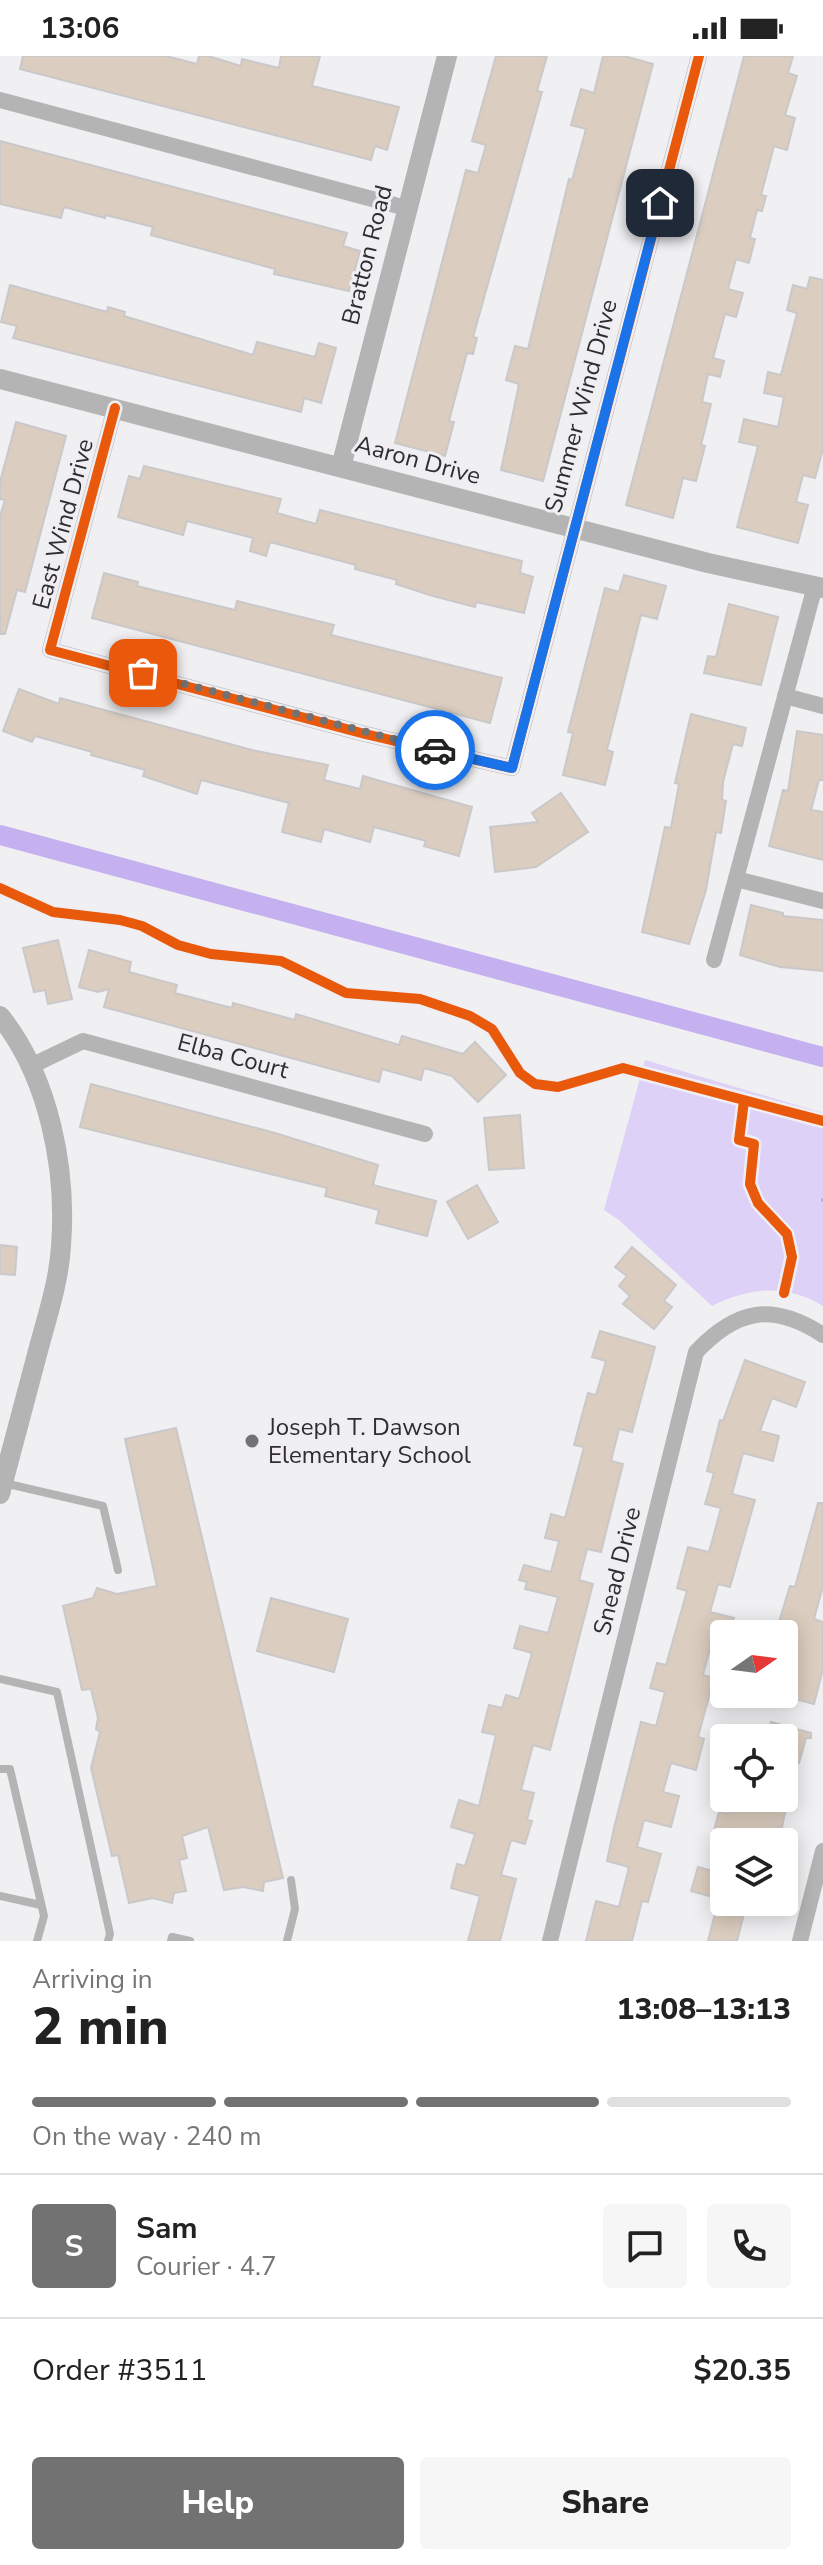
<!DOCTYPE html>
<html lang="en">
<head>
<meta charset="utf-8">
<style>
  body { margin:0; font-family:"Nunito Sans",sans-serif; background:#f6f6f6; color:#222; height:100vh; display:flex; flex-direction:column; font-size:30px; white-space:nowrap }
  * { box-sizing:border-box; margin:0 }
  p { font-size:26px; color:#767676 }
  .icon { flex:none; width:44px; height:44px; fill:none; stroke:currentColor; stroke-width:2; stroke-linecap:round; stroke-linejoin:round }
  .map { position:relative; height:1885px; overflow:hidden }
  .sheet { display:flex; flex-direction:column; background:#fff; flex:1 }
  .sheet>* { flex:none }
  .needle { width:52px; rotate:76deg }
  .fabs { position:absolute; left:710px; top:1564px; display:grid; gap:16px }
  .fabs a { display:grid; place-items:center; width:88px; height:88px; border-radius:8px; background:#fff; box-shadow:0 4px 20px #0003; font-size:40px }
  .pin { position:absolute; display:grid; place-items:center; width:68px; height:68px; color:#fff; margin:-34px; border-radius:16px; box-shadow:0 4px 12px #0006 }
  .courier { position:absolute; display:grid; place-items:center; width:80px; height:80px; margin:-40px; border:6px solid #1a73e8; border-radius:50%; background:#fff; color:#222; box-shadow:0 2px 10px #0007 }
  .head em { font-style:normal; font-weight:800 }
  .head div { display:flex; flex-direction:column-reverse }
  .head { display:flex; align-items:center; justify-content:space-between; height:136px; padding:0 32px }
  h1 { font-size:52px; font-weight:800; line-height:60px }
  .bar { display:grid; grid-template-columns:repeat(4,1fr); gap:12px 8px; align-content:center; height:96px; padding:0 32px }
  .bar i { height:10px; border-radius:6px; background:#e0e0e0 }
  .bar .active { background:#727273 }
  .bar p { grid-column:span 4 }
  .line { display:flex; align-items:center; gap:20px; padding:0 32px; border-top:2px solid #e0e0e0 }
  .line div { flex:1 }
  .round { display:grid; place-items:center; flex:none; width:84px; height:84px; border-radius:8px; background:#f6f6f6 }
  .primary-button { display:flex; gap:16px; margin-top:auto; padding:16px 32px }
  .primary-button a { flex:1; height:92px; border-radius:8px; background:#727273; color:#fff; font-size:32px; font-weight:800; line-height:92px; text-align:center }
  .primary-button a+a { background:#f6f6f6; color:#222 }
  .status { display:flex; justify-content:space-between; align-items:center; height:56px; padding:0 40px; background:#fff; direction:ltr }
  .status svg { height:22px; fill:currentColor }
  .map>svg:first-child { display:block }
  .green { fill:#ddd1f8 }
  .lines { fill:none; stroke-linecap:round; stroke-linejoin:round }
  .canal { stroke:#c5b1f0; stroke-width:20 }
  .building { fill:#dbcdbf; stroke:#cac8c9; stroke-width:2 }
  .path { stroke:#b4b4b6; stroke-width:3; stroke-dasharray:6 4; stroke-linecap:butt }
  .service { stroke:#b4b4b5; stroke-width:8 }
  .minor { stroke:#b4b4b5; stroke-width:16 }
  .tertiary { stroke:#b4b4b5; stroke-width:20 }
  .cycleway-casing { stroke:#f0eef3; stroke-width:15 }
  .cycleway { stroke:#e8590c; stroke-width:10 }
  .done { stroke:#727273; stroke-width:8; stroke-dasharray:0 14.4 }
  .route { stroke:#1a73e8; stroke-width:10 }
  .poi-dot { fill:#727273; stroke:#f0eef3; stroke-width:3 }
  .labels { text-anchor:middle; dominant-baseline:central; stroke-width:6; stroke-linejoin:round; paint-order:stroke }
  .street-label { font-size:24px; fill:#2e2e2f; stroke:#f0eef3 }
  .poi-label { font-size:24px; fill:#2e2e2f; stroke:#f0eef3; text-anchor:start }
</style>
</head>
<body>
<div class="status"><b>13:06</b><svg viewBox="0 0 49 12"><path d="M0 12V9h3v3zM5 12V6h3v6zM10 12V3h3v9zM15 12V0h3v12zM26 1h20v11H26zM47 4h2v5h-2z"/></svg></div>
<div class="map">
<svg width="823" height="1885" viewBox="0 0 823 1885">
  <rect width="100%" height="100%" fill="#f0eff2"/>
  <path class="green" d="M645 1004 823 1057V1250C786 1228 750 1231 712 1250L619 1164 604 1154Z"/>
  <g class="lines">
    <polyline class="canal" points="0,779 823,1001"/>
  </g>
  <g class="building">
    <polygon points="23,0 166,0 197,8 199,0 208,0 241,10 242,3 279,12 281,0 320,0 312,30 399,51 387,94 375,90 371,104 20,13"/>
    <polygon points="496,0 547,0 537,35 542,36 473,281 477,282 473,298 467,297 449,365 454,366 445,400 395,387 466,114 478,117 486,89 472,85"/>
    <polygon points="603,0 624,0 653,8 543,425 501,414 519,328 506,324 515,290 528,293 569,123 572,124 586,73 571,69 581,33 594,37"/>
    <polygon points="744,0 793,0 788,17 797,20 785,59 795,62 787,94 774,90 761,139 766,140 762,155 757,154 750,182 755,183 749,207 736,203 728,233 743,237 736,261 725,258 713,302 724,305 720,321 708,318 702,346 711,348 701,389 705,390 696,425 683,422 673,462 626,449"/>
    <polygon points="0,85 347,177 343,190 360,195 349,235 274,218 275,213 151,179 153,171 106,159 105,162 64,151 61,162 0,148"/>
    <polygon points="810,221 823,224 823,393 815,422 803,419 796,446 808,449 798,487 737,471 758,390 739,386 744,363 778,371 784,341 764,337 768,316 781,319 797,257 787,254 793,229 807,233"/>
    <polygon points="10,229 107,256 108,251 125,256 124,260 253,299 257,286 315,301 319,287 336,292 321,347 304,342 301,356 13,282 17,270 1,266"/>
    <polygon points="16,366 66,380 25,536 17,534 5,578 0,578 0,460 5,444 0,443 0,426"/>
    <polygon points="144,410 281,443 277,457 316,468 320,454 522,505 520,517 533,521 524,557 476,546 475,551 433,540 396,528 397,524 355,513 356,509 270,486 266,500 250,495 253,482 187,465 183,479 118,461 129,420 140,423"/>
    <polygon points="104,517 138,526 137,530 235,554 237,545 334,569 331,579 502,622 490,667 92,562"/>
    <polygon points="624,519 666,530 657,563 641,559 607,694 613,696 605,729 563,719 573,677 568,676 605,532 619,536"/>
    <polygon points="729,548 778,561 761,629 704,617 708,600 716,601"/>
    <polygon points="19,633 59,648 60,642 252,694 328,709 324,724 360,733 363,720 472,751 459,800 424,790 426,785 374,771 370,786 324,773 321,786 282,776 289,747 201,724 197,738 143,720 145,714 91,699 92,696 35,680 32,686 3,675"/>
    <polygon points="691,658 746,672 742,690 733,688 723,726 722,744 726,745 721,777 716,776 706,834 689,888 642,876 665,771 671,772 679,728 675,727"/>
    <polygon points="797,675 823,679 823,724 819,724 811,754 823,756 823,804 769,790 783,734 788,735"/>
    <polygon points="561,737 588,776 536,811 495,816 490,771 538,766 532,757"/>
    <polygon points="751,849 783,857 783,860 823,864 823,915 780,911 740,899"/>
    <polygon points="58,884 72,943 48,948 45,934 34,936 23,892"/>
    <polygon points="89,894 131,906 129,916 177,929 175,937 232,952 233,947 295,964 296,958 399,989 402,980 463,998 475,986 506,1019 478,1046 452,1020 424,1012 421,1024 382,1013 379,1026 104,951 109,933 98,936 79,931"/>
    <polygon points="91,1028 275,1077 378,1109 373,1129 436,1145 427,1180 376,1167 379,1154 325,1140 327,1132 80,1071"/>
    <polygon points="520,1059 524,1112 489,1114 484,1062"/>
    <polygon points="477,1129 498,1166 468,1183 447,1146"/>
    <polygon points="0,1189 17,1191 15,1219 0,1218"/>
    <polygon points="632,1191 676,1229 664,1245 672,1251 654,1273 623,1248 630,1240 619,1230 627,1220 615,1211"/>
    <polygon points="600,1275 655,1291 632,1376 619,1373 611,1405 623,1408 601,1496 587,1493 579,1524 593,1528 550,1694 533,1689 521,1734 534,1737 527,1764 532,1765 525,1788 511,1784 501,1819 516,1823 500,1885 468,1885 480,1840 451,1832 457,1808 465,1810 475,1778 451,1771 459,1744 479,1750 496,1679 482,1676 489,1649 502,1652 506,1639 519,1643 532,1597 514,1592 520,1570 548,1577 558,1541 525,1533 527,1526 519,1524 524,1509 551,1516 559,1485 545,1482 551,1458 565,1462 584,1391 574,1389 588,1337 596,1339 606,1305 592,1301"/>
    <polygon points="745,1304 805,1326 796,1351 772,1342 760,1375 779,1380 773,1405 743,1397 732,1438 755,1444 730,1531 718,1528 710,1556 734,1562 724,1583 713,1581 703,1619 714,1622 698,1681 704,1683 696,1714 671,1707 663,1736 679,1740 671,1771 644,1764 637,1791 661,1798 648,1846 642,1845 632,1885 586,1885 596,1845 619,1851 629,1811 607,1805 614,1772 641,1666 656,1670 665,1636 650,1632 657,1607 666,1609 687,1535 677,1532 688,1491 709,1496 721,1452 705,1448 714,1417 707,1415 720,1364 723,1365"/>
    <polygon points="176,1372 283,1822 264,1826 263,1835 243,1831 224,1834 208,1771 182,1780 187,1802 179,1804 186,1835 174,1837 172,1847 153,1842 129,1847 118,1799 112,1800 91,1712 100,1676 96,1673 98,1662 91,1633 82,1634 63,1550 93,1542 97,1532 117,1538 157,1530 125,1383"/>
    <polygon points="818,1447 823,1447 823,1530 814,1563 823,1566 823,1613 814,1648 788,1641 791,1628 784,1626 784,1567 779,1566 790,1530 795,1531"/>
    <polygon points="271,1542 348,1563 334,1616 257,1595"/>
    <polygon points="771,1666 811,1677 811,1682 806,1682 799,1707 784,1703 784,1682 766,1682"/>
    <polygon points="732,1742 788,1742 779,1786 727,1786 712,1782 719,1756 728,1758"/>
    <polygon points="698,1811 724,1818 724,1844 691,1835"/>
    <polygon points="718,1846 747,1846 737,1885 708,1885"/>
  </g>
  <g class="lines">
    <polyline class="path" points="821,1144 823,1144"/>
    <g class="service">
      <polyline points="4,1427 103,1450 118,1514"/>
      <polyline points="0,1623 57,1636 110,1878 108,1885"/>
      <polyline points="0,1713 10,1713 44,1860 37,1885"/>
      <polyline points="0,1840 41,1849"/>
      <polyline points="171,1885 172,1881 190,1885"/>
      <polyline points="287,1885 295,1853 291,1824"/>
    </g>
    <g class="minor">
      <polyline points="0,44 406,152"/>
      <polyline points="115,352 50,594 365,678 512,712 699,0"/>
      <polyline points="785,640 823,650"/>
      <polyline points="736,823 823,845"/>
      <polyline points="714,904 815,530"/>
      <polyline points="31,1010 83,985 425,1078"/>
      <path d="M550 1885 696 1296C737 1253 772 1246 823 1279"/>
      <polyline points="800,1885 823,1795"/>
    </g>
    <g class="tertiary">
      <polyline points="0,323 708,507 823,532"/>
      <polyline points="341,411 447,0"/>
      <path d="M0 960C49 1021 67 1113 61 1190 59 1224 48 1258 39 1291 26 1340 13 1389 0 1438"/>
    </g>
    <defs>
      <g id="cycleway">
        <polyline points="115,352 50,594 365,678 512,712 699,0"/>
        <polyline points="0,832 53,856 120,864 142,870 178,889 211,898 281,905 346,937 420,943 470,960 492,973 520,1017 535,1028 558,1031 623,1012 823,1065"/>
        <polyline points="744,1045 739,1084 754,1088 750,1128 758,1147 787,1178 792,1201 784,1237"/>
      </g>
    </defs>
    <use href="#cycleway" class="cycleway-casing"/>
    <use href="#cycleway" class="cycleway"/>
  </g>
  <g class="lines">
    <polyline class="done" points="143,617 435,694"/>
    <polyline class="route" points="435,694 512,712 660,147"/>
  </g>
  <circle class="poi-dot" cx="252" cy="1385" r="8"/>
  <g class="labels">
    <g class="street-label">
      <text transform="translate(367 199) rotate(-76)">Bratton Road</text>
      <text transform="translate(581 350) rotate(-75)">Summer Wind Drive</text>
      <text transform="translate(418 404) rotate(15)">Aaron Drive</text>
      <text transform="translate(63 468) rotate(-75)">East Wind Drive</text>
      <text transform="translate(233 1000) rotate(15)">Elba Court</text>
      <text transform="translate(617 1515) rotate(-76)">Snead Drive</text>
    </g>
    <g class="poi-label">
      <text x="268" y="1371">Joseph T. Dawson<tspan x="268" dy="28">Elementary School</tspan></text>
    </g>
  </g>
</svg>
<div class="fabs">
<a><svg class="needle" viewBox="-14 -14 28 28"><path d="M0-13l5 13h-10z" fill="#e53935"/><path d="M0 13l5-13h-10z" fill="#767676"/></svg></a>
<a><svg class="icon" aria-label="locate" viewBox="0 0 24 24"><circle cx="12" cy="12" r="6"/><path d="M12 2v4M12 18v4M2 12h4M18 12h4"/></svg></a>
<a><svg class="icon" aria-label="layers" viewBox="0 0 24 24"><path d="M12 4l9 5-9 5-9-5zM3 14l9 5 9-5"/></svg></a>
</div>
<div class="pin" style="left:143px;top:617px;background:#ea580c"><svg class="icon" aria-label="bag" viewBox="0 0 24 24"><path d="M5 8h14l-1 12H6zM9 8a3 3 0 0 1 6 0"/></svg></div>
<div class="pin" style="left:660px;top:147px;background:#1f2937"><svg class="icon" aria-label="home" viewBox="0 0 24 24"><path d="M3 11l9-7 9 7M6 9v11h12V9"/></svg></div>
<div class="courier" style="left:435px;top:694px"><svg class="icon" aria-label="car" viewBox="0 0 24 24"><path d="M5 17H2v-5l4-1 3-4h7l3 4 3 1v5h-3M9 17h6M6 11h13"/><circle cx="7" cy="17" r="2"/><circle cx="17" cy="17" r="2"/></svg></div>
</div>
<section class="sheet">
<div class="head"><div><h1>2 min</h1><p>Arriving in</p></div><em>13:08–13:13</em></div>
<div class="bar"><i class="active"></i><i class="active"></i><i class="active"></i><i></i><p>On the way · 240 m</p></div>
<div class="line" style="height:144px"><b class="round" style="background:#727273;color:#fff">S</b><div><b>Sam</b><p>Courier · 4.7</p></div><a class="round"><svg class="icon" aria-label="chat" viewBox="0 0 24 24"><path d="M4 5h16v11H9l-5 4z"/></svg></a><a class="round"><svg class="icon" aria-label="phone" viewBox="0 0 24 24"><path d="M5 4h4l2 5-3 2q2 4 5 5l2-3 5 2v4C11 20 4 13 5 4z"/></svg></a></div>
<div class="line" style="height:104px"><div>Order #3511</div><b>$20.35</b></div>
<div class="primary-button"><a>Help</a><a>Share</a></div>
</section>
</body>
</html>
